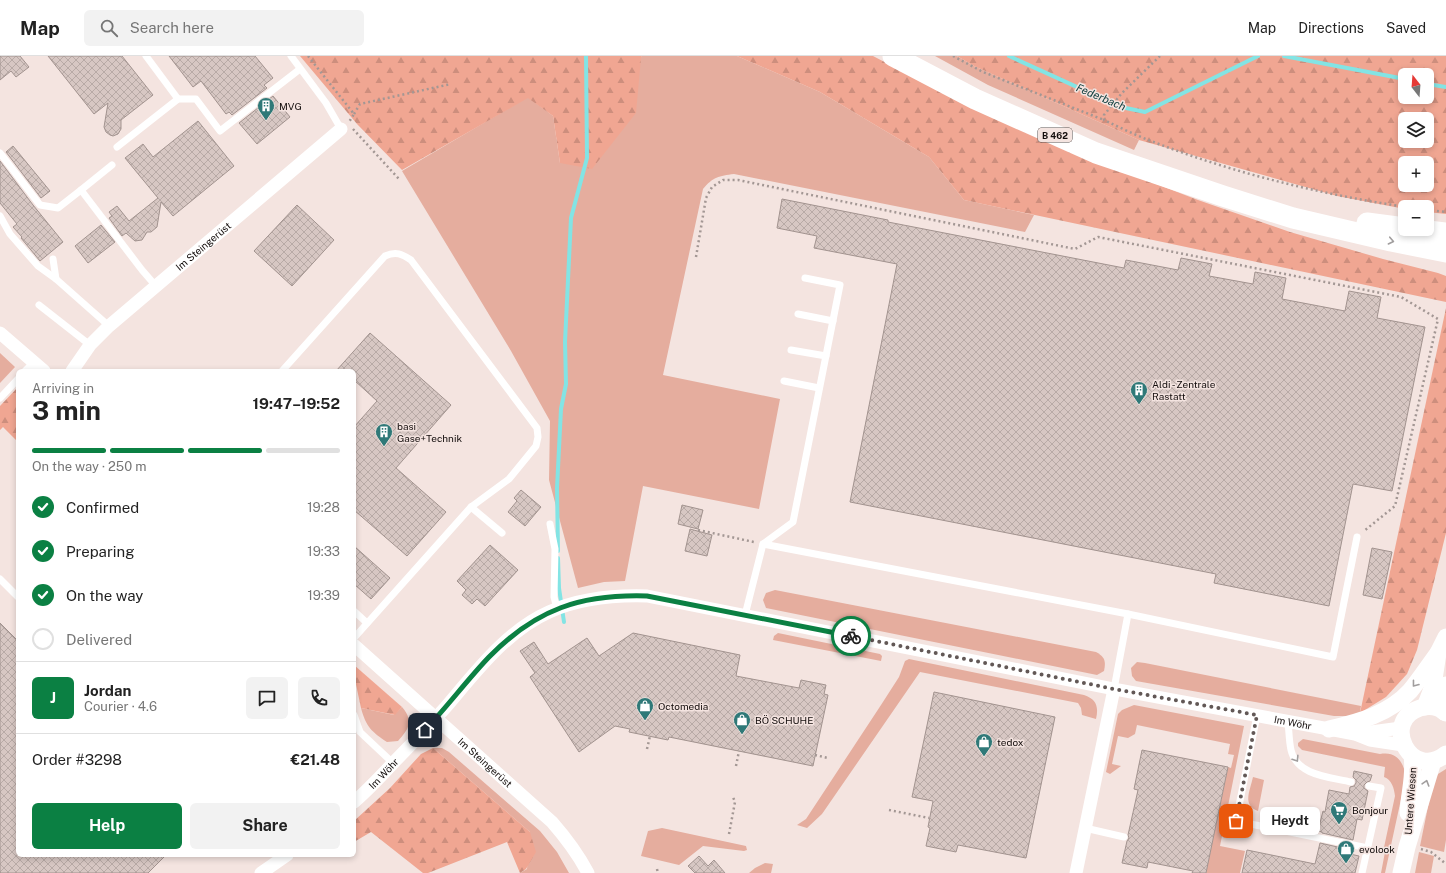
<!DOCTYPE html>
<html lang="en">
<head>
<meta charset="utf-8">
<style>
  body { margin:0; font-family:"Public Sans",sans-serif; background:#f2f2f2; color:#222; height:100vh; display:flex; flex-direction:column; font-size:15px; white-space:nowrap }
  * { box-sizing:border-box; margin:0 }
  p { font-size:13px; color:#767676 }
  .icon { flex:none; width:22px; height:22px; fill:none; stroke:currentColor; stroke-width:2; stroke-linecap:round; stroke-linejoin:round }
  .map { position:relative; flex:1; overflow:hidden }
  .panel { position:absolute; left:16px; top:313px; width:340px; height:488px; display:flex; flex-direction:column; background:#fff; border-radius:6px; box-shadow:0 2px 6px #0003 }
  .panel>* { flex:none }
  .needle { width:26px; rotate:343deg }
  .fabs { position:absolute; left:1398px; top:12px; display:grid; gap:8px }
  .fabs a { display:grid; place-items:center; width:36px; height:36px; border-radius:6px; background:#fff; box-shadow:0 2px 6px #0003; font-size:20px }
  .pin { position:absolute; display:grid; place-items:center; width:34px; height:34px; color:#fff; margin:-17px; border-radius:8px; box-shadow:0 2px 6px #0006 }
  .courier { position:absolute; display:grid; place-items:center; width:40px; height:40px; margin:-20px; border:3px solid #0b8043; border-radius:50%; background:#fff; color:#222; box-shadow:0 1px 5px #0007 }
  .bubble { position:absolute; height:28px; border-radius:6px; background:#fff; box-shadow:0 2px 6px #0003; font-size:13px; font-weight:700; line-height:28px; text-align:center }
  .head em { font-style:normal; font-weight:700 }
  .head div { display:flex; flex-direction:column-reverse }
  .head { display:flex; align-items:center; justify-content:space-between; height:68px; padding:0 16px }
  h1 { font-size:26px; font-weight:700; line-height:30px }
  .bar { display:grid; grid-template-columns:repeat(4,1fr); gap:6px 4px; align-content:center; height:48px; padding:0 16px }
  .bar i { height:5px; border-radius:3px; background:#e0e0e0 }
  .bar .on { background:#0b8043 }
  .bar p { grid-column:span 4 }
  .line { display:flex; align-items:center; gap:10px; padding:0 16px; border-top:1px solid #e0e0e0 }
  .line div { flex:1 }
  .round { display:grid; place-items:center; flex:none; width:42px; height:42px; border-radius:6px; background:#f2f2f2 }
  ol { padding:0 16px; list-style:none }
  li { display:flex; align-items:center; gap:12px; height:44px }
  li p { margin-inline-start:auto }
  li .icon { padding:4px; border-radius:50%; background:#0b8043; color:#fff; stroke-width:4 }
  li:last-child { color:#767676 }
  li i { width:22px; height:22px; border:2px solid #e0e0e0; border-radius:50% }
  .cta { display:flex; gap:8px; margin-top:auto; padding:8px 16px }
  .cta a { flex:1; height:46px; border-radius:6px; background:#0b8043; color:#fff; font-size:16px; font-weight:700; line-height:46px; text-align:center }
  .cta a+a { background:#f2f2f2; color:#222 }
  header { display:flex; align-items:center; gap:24px; box-sizing:border-box; height:56px; padding:0 20px; background:#fff; border-bottom:1px solid #e0e0e0 }
  header strong { font-size:19px }
  nav { display:flex; gap:22px; margin-inline-start:auto; font-size:14px }
  .search { width:280px; height:36px; background:#f2f2f2; display:flex; align-items:center; gap:10px; box-sizing:border-box; padding:0 14px; border-radius:6px; color:#767676; font-size:15px }
  .map>svg:first-child { display:block }
  .green { fill:#e5ad9e }
  .forest { fill:url(#forest-firs); fill-rule:evenodd }
  .lines { fill:none; stroke-linecap:round; stroke-linejoin:round }
  .stream { stroke:#83e4e4; stroke-width:4 }
  .building { fill:url(#building-cross-hatch); stroke:#a2938f }
  .path { stroke:#a39794; stroke-width:2.5; stroke-dasharray:2 3; stroke-linecap:butt }
  .service { stroke:#fff; stroke-width:7 }
  .minor { stroke:#fff; stroke-width:13 }
  .tertiary { stroke:#fff; stroke-width:17 }
  .primary { stroke:#fff; stroke-width:21 }
  .oneway { stroke:#a19e9e }
  .done { stroke:#625856; stroke-width:4; stroke-dasharray:0 7.2 }
  .route { stroke:#0b8043; stroke-width:5 }
  .labels { text-anchor:middle; dominant-baseline:central; stroke-width:3; stroke-linejoin:round; paint-order:stroke }
  .shield { fill:#f4e4e0; stroke:#564e4c; stroke-width:1 }
  .shield-label { font-size:9px; font-weight:bold; fill:#130d0c }
  .poi-label { font-size:10px; fill:#130d0c; stroke:#f4e4e0; text-anchor:start }
  .street-label { font-size:10px; fill:#130d0c; stroke:#f4e4e0 }
  .water-label { font-size:11px; font-style:italic; fill:#134141; stroke:#f4e4e0 }
</style>
</head>
<body>
<header>
<strong>Map</strong>
<div class="search"><svg class="icon" aria-label="search" viewBox="0 0 24 24"><circle cx="10" cy="10" r="6"/><path d="M15 15l6 6"/></svg>Search here</div>
<nav><a>Map</a><a>Directions</a><a>Saved</a></nav>
</header>
<div class="map">
<svg width="1446" height="817" viewBox="0 0 1446 817">
  <defs>
    <pattern id="forest-firs" width="22" height="20" patternUnits="userSpaceOnUse"><rect width="22" height="20" fill="#f0a692"/><path d="M5 1l3.5 6h-7zM16 11l3.5 6h-7z" fill="#cd8e7d"/></pattern>
    <pattern id="building-cross-hatch" width="8" height="8" patternUnits="userSpaceOnUse"><rect width="8" height="8" fill="#d7c7c3"/><path d="M0 0l8 8M0 8l8-8" fill="none" stroke="#b8aaa6"/></pattern>
  </defs>
  <rect width="100%" height="100%" fill="#f4e4e0"/>
  <g class="green">
    <path d="M642 0H737L820 36 929 101 964 144 1034 159 1025 176 734 118C719 120 713 121 703 133L663 319 780 343 759 453 643 430 625 525 604 526 578 532 549 424 550 365 511 295 402 115 528 41 553 60 560 107Z"/>
    <polygon points="935,0 957,0 974,10 1139,84 1134,94 988,29"/>
    <polygon points="0,297 15,311 0,327"/>
    <path d="M775 534 1096 596C1105 601 1106 605 1104 615L1097 619 766 552 763 544 766 537Z"/>
    <polygon points="778,577 880,598 882,600 881,605 773,584 774,580"/>
    <path d="M909 603 1084 639C1096 643 1099 650 1096 663L1082 659 1081 652 1078 647 920 616 822 758 807 772 797 769 806 763 881 649 899 621 905 605Z"/>
    <polygon points="1137,606 1145,607 1361,650 1360,657 1349,660 1334,660 1136,625 1132,620 1131,612"/>
    <polygon points="1134,649 1244,670 1220,790 1245,795 1240,817 1206,817 1228,711 1231,712 1234,699 1228,698 1230,688 1137,669 1135,678 1128,682 1118,680 1112,708 1121,710 1110,718 1106,716 1118,658 1122,654"/>
    <path d="M402 651C414 665 409 673 398 685L387 686C372 676 366 671 361 652L394 659Z"/>
    <path d="M1303 683 1380 698C1397 695 1403 706 1406 720L1385 817H1381L1385 796H1383L1395 740C1394 732 1392 724 1384 721L1385 711 1302 694 1298 690V687Z"/>
    <polygon points="433,692 442,692 449,696 540,775 557,796 569,817 520,817 527,813 530,776"/>
    <polygon points="1446,713 1446,784 1444,796 1420,790 1433,726 1438,718"/>
    <path d="M1253 721 1264 724 1258 755C1242 749 1250 735 1253 721Z"/>
    <polygon points="662,772 746,790 747,794 744,795 703,790 679,809 641,800 648,775"/>
    <polygon points="1419,796 1434,800 1431,817 1415,817"/>
    <polygon points="765,807 773,808 771,817 749,817 755,812"/>
  </g>
  <g class="forest">
    <polygon points="300,0 642,0 641,2 636,57 592,113 560,107 553,60 528,42 402,114 357,68"/>
    <polygon points="737,0 873,0 965,48 1073,96 1198,144 1290,176 1383,203 1438,217 1446,220 1446,246 964,144 929,101 820,36"/>
    <path d="M957 0H1446V158L1427 156V151H1405V153L1337 140 1139 84 974 10ZM1405 19H1427V41H1405ZM1405 63H1427V85H1405ZM1405 107H1427V129H1405Z"/>
    <polygon points="1446,252 1446,477 1417,594 1407,618 1386,641 1360,657"/>
    <polygon points="18,331 18,386 3,371 0,374 0,350"/>
    <polygon points="354,609 402,651 395,659 361,652 354,619"/>
    <polygon points="433,692 530,776 536,796 526,813 520,817 507,786 428,817 423,817 371,776 354,786 354,765 390,732 421,698"/>
  </g>
  <g class="lines">
    <g class="stream">
      <polyline points="1009,0 1121,51 1145,56 1258,0"/>
      <polyline points="1284,0 1405,23"/>
      <polyline points="1427,28 1446,31"/>
      <polyline points="558,495 557,432 561,353 566,328 565,286 571,162 587,102 586,0"/>
      <polyline points="558,502 559,532 564,566"/>
    </g>
  </g>
  <g class="building">
    <polygon points="0,0 20,0 29,11 16,21 11,15 0,24"/>
    <polygon points="48,0 122,0 153,39 121,64 121,73 118,78 113,80 110,79 106,76 104,71 108,47 94,58"/>
    <polygon points="169,0 255,0 273,22 264,29 267,32 232,59 229,56 226,58 201,25 193,31"/>
    <polygon points="273,40 290,61 257,88 239,67"/>
    <polygon points="198,65 234,110 173,160 161,146 157,171 151,176 147,176 142,184 135,185 126,177 122,180 109,162 112,160 109,156 117,150 129,165 158,142 125,102 143,88 153,101"/>
    <polygon points="13,90 50,135 41,142 6,96"/>
    <polygon points="0,105 33,149 63,186 40,205 21,182 22,181 13,171 17,168 0,147"/>
    <polygon points="782,143 888,164 888,166 1124,212 1126,204 1178,214 1181,202 1212,208 1209,220 1253,228 1255,216 1286,222 1282,243 1345,255 1349,235 1381,241 1377,262 1425,271 1392,435 1353,428 1329,550 1214,527 1216,518 850,446 897,208 814,192 817,180 777,172"/>
    <polygon points="297,149 334,184 292,230 254,195"/>
    <polygon points="101,169 115,186 88,207 75,190"/>
    <polygon points="370,277 451,349 396,412 446,456 407,500 354,454 354,371 377,345 354,324 354,315 336,315"/>
    <polygon points="521,434 541,451 525,470 508,456 517,445 514,442"/>
    <polygon points="682,449 703,454 698,473 678,468"/>
    <polygon points="690,473 712,479 707,500 685,495"/>
    <polygon points="490,489 518,514 485,550 477,543 472,548 462,539 466,534 457,525"/>
    <polygon points="354,490 390,522 371,543 354,528"/>
    <polygon points="1372,492 1392,496 1382,543 1363,539"/>
    <polygon points="0,567 18,585 18,799 166,799 148,817 0,817"/>
    <polygon points="633,577 740,599 736,620 799,632 801,624 826,629 824,638 828,639 813,710 669,681 668,684 629,676 630,673 615,670 579,696 530,621 535,617 520,595 534,586 548,608 587,582 599,600"/>
    <polygon points="934,636 1055,661 1026,802 958,789 956,796 926,790 930,772 928,771 933,745 912,741"/>
    <polygon points="1142,694 1228,711 1206,817 1192,817 1193,815 1148,806 1147,812 1122,807 1127,785 1129,782 1128,779 1138,734 1134,733"/>
    <polygon points="1354,715 1372,719 1370,725 1367,726 1364,729 1364,732 1368,735 1362,764 1357,763 1353,784 1322,777 1322,776 1318,775 1323,755 1325,756 1329,734 1349,738 1350,731 1354,730 1356,727 1356,724 1353,721"/>
    <polygon points="1320,787 1351,794 1350,798 1359,800 1355,817 1242,817 1247,794 1315,808"/>
    <polygon points="699,800 708,810 714,804 725,817 695,817 688,810"/>
  </g>
  <g class="lines">
    <g class="path">
      <polyline points="308,0 354,58 349,66"/>
      <polyline points="953,0 983,16 1104,64"/>
      <path d="M1160 0 1122 37 1104 59V64C1119 71 1135 79 1151 85 1233 117 1319 138 1406 151"/>
      <polyline points="354,58 360,48 451,28"/>
      <polyline points="353,73 399,123"/>
      <polyline points="1427,154 1446,156"/>
      <polyline points="696,201 706,142 712,131 723,124 738,124 1075,193 1098,181 1401,241 1438,263 1395,450 1364,475"/>
      <polyline points="698,474 754,486"/>
      <polyline points="647,693 650,680"/>
      <polyline points="815,699 828,702"/>
      <polyline points="736,710 739,695"/>
      <polyline points="889,754 929,762"/>
      <polyline points="729,778 735,746 733,741"/>
      <polyline points="1421,793 1431,796 1446,808"/>
      <polyline points="657,813 658,817"/>
    </g>
    <g class="service">
      <polyline points="146,0 178,43"/>
      <polyline points="291,0 326,47 341,73"/>
      <polyline points="117,91 178,43 196,43 220,75 300,13"/>
      <polyline points="0,97 40,149 58,152 81,134"/>
      <polyline points="112,109 81,134 142,214 155,229"/>
      <polyline points="0,160 10,178 38,210 56,223"/>
      <polyline points="53,203 56,223 109,270"/>
      <polyline points="39,249 90,289"/>
      <polyline points="798,258 833,265"/>
      <polyline points="791,294 826,300"/>
      <polyline points="25,315 34,306"/>
      <path d="M282 315 385 200C396 195 402 198 411 204L537 372 538 381 536 390 509 423 471 451 354 582"/>
      <polyline points="784,325 819,332"/>
      <polyline points="0,342 18,323"/>
      <polyline points="471,451 502,477"/>
      <polyline points="550,468 555,493 554,541 557,553"/>
      <polyline points="763,488 1128,558 1114,633"/>
      <polyline points="0,523 18,541"/>
      <polyline points="354,555 367,567"/>
      <polyline points="1128,558 1333,601 1357,481"/>
      <polyline points="745,559 763,488 793,466 840,229 805,222"/>
      <polyline points="354,659 360,676 393,707"/>
      <polyline points="1257,659 1236,765 1368,792"/>
      <path d="M1288 665C1289 675 1289 685 1291 694 1297 720 1330 721 1351 726"/>
      <polyline points="1085,772 1124,781"/>
      <polyline points="1362,817 1381,732 1369,730"/>
    </g>
    <g class="minor">
      <polyline points="0,277 44,315"/>
      <path id="s1" d="M72 315 90 289 109 270 341 73"/>
      <path id="s2" d="M354 589 552 766C566 782 578 798 588 817"/>
      <polyline points="1356,678 1401,672"/>
      <path id="s3" d="M354 746C369 733 382 719 395 705 412 688 429 670 445 652 475 617 506 575 549 556 580 542 614 539 647 540L1114 633 1329 673 1355 678 1370 684 1403 689"/>
      <polyline points="261,817 287,799"/>
      <polyline points="1076,817 1114,633"/>
    </g>
    <g class="tertiary">
      <polyline points="1425,651 1433,630 1438,597 1446,581"/>
      <polyline points="1444,656 1446,629"/>
      <path d="M1446 657C1439 651 1429 649 1420 652 1380 665 1411 726 1446 698"/>
      <path d="M1329 673C1359 666 1389 658 1410 635 1420 623 1429 609 1438 597"/>
      <path d="M1408 757C1409 737 1415 719 1412 700"/>
      <polyline points="1401,817 1407,791 1433,705"/>
    </g>
    <g class="primary">
      <polyline points="893,0 975,43 1096,97 1223,140 1293,162 1391,185 1446,196"/>
      <polyline points="1367,167 1405,172"/>
      <polyline points="1412,173 1446,177"/>
    </g>
  </g>
  <defs><path id="oneway-chevron" d="M-2-3.5L2.5 0L-2 3.5" fill="none" stroke-width="1.6" stroke-linecap="round" stroke-linejoin="round"/></defs>
  <g class="oneway">
    <use href="#oneway-chevron" transform="translate(1391 185) rotate(12)"/>
    <use href="#oneway-chevron" transform="translate(1415 628) rotate(128)"/>
    <use href="#oneway-chevron" transform="translate(1296 703) rotate(57)"/>
    <use href="#oneway-chevron" transform="translate(1426 727) rotate(-73)"/>
  </g>
  <g class="lines">
    <polyline class="done" points="851,580 1114,633 1257,659 1236,765"/>
    <path class="route" d="M425 674C447 651 467 624 489 601 536 553 581 538 647 540L851 580"/>
  </g>
  <defs>
    <symbol id="building-pin" viewBox="-11 -11 22 30"><path d="M0 17L-7.5 6A9.5 9.5 0 1 1 7.5 6Z" fill="#2f7978" stroke="#f4e4e0"/><path d="M-4-6H4V6H1V3H-1V6H-4ZM-2.5-4.3h1.7v1.8h-1.7ZM.8-4.3h1.7v1.8H.8ZM-2.5-1h1.7V.8h-1.7ZM.8-1h1.7V.8H.8Z" fill="#fff"/></symbol>
    <symbol id="shop-pin" viewBox="-11 -11 22 30"><path d="M0 17L-7.5 6A9.5 9.5 0 1 1 7.5 6Z" fill="#2f7978" stroke="#f4e4e0"/><path d="M-5-2.5h2.3a2.7 3.5 0 0 1 5.4 0H5L5.5 6h-11ZM-1.5-2.5h3a1.5 2.3 0 0 0-3 0Z" fill="#fff"/></symbol>
    <symbol id="supermarket-pin" viewBox="-11 -11 22 30"><path d="M0 17L-7.5 6A9.5 9.5 0 1 1 7.5 6Z" fill="#2f7978" stroke="#f4e4e0"/><path d="M-6-5.5h2.5l.6 2H6L4.5 2H-2.5L-4.4-4H-6ZM-1.5 3.2a1.3 1.3 0 1 0 .1 0ZM3 3.2a1.3 1.3 0 1 0 .1 0Z" fill="#fff"/></symbol>
  </defs>
  <g fill-rule="evenodd">
    <use href="#building-pin" x="256" y="40" width="20" height="27"/>
    <use href="#building-pin" x="1129" y="324" width="20" height="27"/>
    <use href="#building-pin" x="374" y="366" width="20" height="27"/>
    <use href="#shop-pin" x="635" y="640" width="20" height="27"/>
    <use href="#shop-pin" x="732" y="654" width="20" height="27"/>
    <use href="#shop-pin" x="974" y="676" width="20" height="27"/>
    <use href="#supermarket-pin" x="1329" y="744" width="20" height="27"/>
    <use href="#shop-pin" x="1336" y="783" width="20" height="27"/>
  </g>
  <g class="labels">
    <rect class="shield" x="1038" y="72" width="34" height="14" rx="3"/>
    <g class="shield-label">
      <text x="1055" y="79">B 462</text>
    </g>
    <g class="poi-label">
      <text x="279" y="50">MVG</text>
      <text x="1152" y="328">Aldi - Zentrale<tspan x="1152" dy="12">Rastatt</tspan></text>
      <text x="397" y="370">basi<tspan x="397" dy="12">Gase+Technik</tspan></text>
      <text x="658" y="650">Octomedia</text>
      <text x="755" y="664">BÖ SCHUHE</text>
      <text x="997" y="686">tedox</text>
      <text x="1352" y="754">Bonjour</text>
      <text x="1359" y="793">evolook</text>
    </g>
    <g class="street-label">
      <text stroke="none"><textPath href="#s1" startOffset="182">Im Steingerüst</textPath></text>
      <text stroke="none"><textPath href="#s3" startOffset="1032">Im Wöhr</textPath></text>
      <text stroke="none"><textPath href="#s2" startOffset="176">Im Steingerüst</textPath></text>
      <text stroke="none"><textPath href="#s3" startOffset="41">Im Wöhr</textPath></text>
      <text transform="translate(1410 745) rotate(-86)">Untere Wiesen</text>
    </g>
    <g class="water-label">
      <text transform="translate(1101 41) rotate(23)">Federbach</text>
    </g>
  </g>
</svg>
<div class="fabs">
<a><svg class="needle" viewBox="-14 -14 28 28"><path d="M0-13l5 13h-10z" fill="#e53935"/><path d="M0 13l5-13h-10z" fill="#767676"/></svg></a>
<a><svg class="icon" aria-label="layers" viewBox="0 0 24 24"><path d="M12 4l9 5-9 5-9-5zM3 14l9 5 9-5"/></svg></a>
<a>+</a>
<a>−</a>
</div>
<div class="pin" style="left:1236px;top:765px;background:#ea580c"><svg class="icon" aria-label="bag" viewBox="0 0 24 24"><path d="M5 8h14l-1 12H6zM9 8a3 3 0 0 1 6 0"/></svg></div>
<div class="pin" style="left:425px;top:674px;background:#1f2937"><svg class="icon" aria-label="home" viewBox="0 0 24 24"><path d="M3 11l9-7 9 7M6 9v11h12V9"/></svg></div>
<div class="courier" style="left:851px;top:580px"><svg class="icon" aria-label="bike" viewBox="0 0 24 24"><circle cx="6" cy="16" r="4"/><circle cx="18" cy="16" r="4"/><path d="M6 16l4-8h5l3 8M10 8l3 8H6M13 5h3"/></svg></div>
<div class="bubble" style="left:1260px;top:751px;width:60px">Heydt</div>
<section class="panel">
<div class="head"><div><h1>3 min</h1><p>Arriving in</p></div><em>19:47–19:52</em></div>
<div class="bar"><i class="on"></i><i class="on"></i><i class="on"></i><i></i><p>On the way · 250 m</p></div>
<ol>
<li><svg class="icon" aria-label="check" viewBox="0 0 24 24"><path d="M5 12l5 5 9-10"/></svg>Confirmed<p>19:28</p></li>
<li><svg class="icon" aria-label="check" viewBox="0 0 24 24"><path d="M5 12l5 5 9-10"/></svg>Preparing<p>19:33</p></li>
<li><svg class="icon" aria-label="check" viewBox="0 0 24 24"><path d="M5 12l5 5 9-10"/></svg>On the way<p>19:39</p></li>
<li><i></i>Delivered</li>
</ol>
<div class="line" style="height:72px"><b class="round" style="background:#0b8043;color:#fff">J</b><div><b>Jordan</b><p>Courier · 4.6</p></div><a class="round"><svg class="icon" aria-label="chat" viewBox="0 0 24 24"><path d="M4 5h16v11H9l-5 4z"/></svg></a><a class="round"><svg class="icon" aria-label="phone" viewBox="0 0 24 24"><path d="M5 4h4l2 5-3 2q2 4 5 5l2-3 5 2v4C11 20 4 13 5 4z"/></svg></a></div>
<div class="line" style="height:52px"><div>Order #3298</div><b>€21.48</b></div>
<div class="cta"><a>Help</a><a>Share</a></div>
</section>
</div>
</body>
</html>
